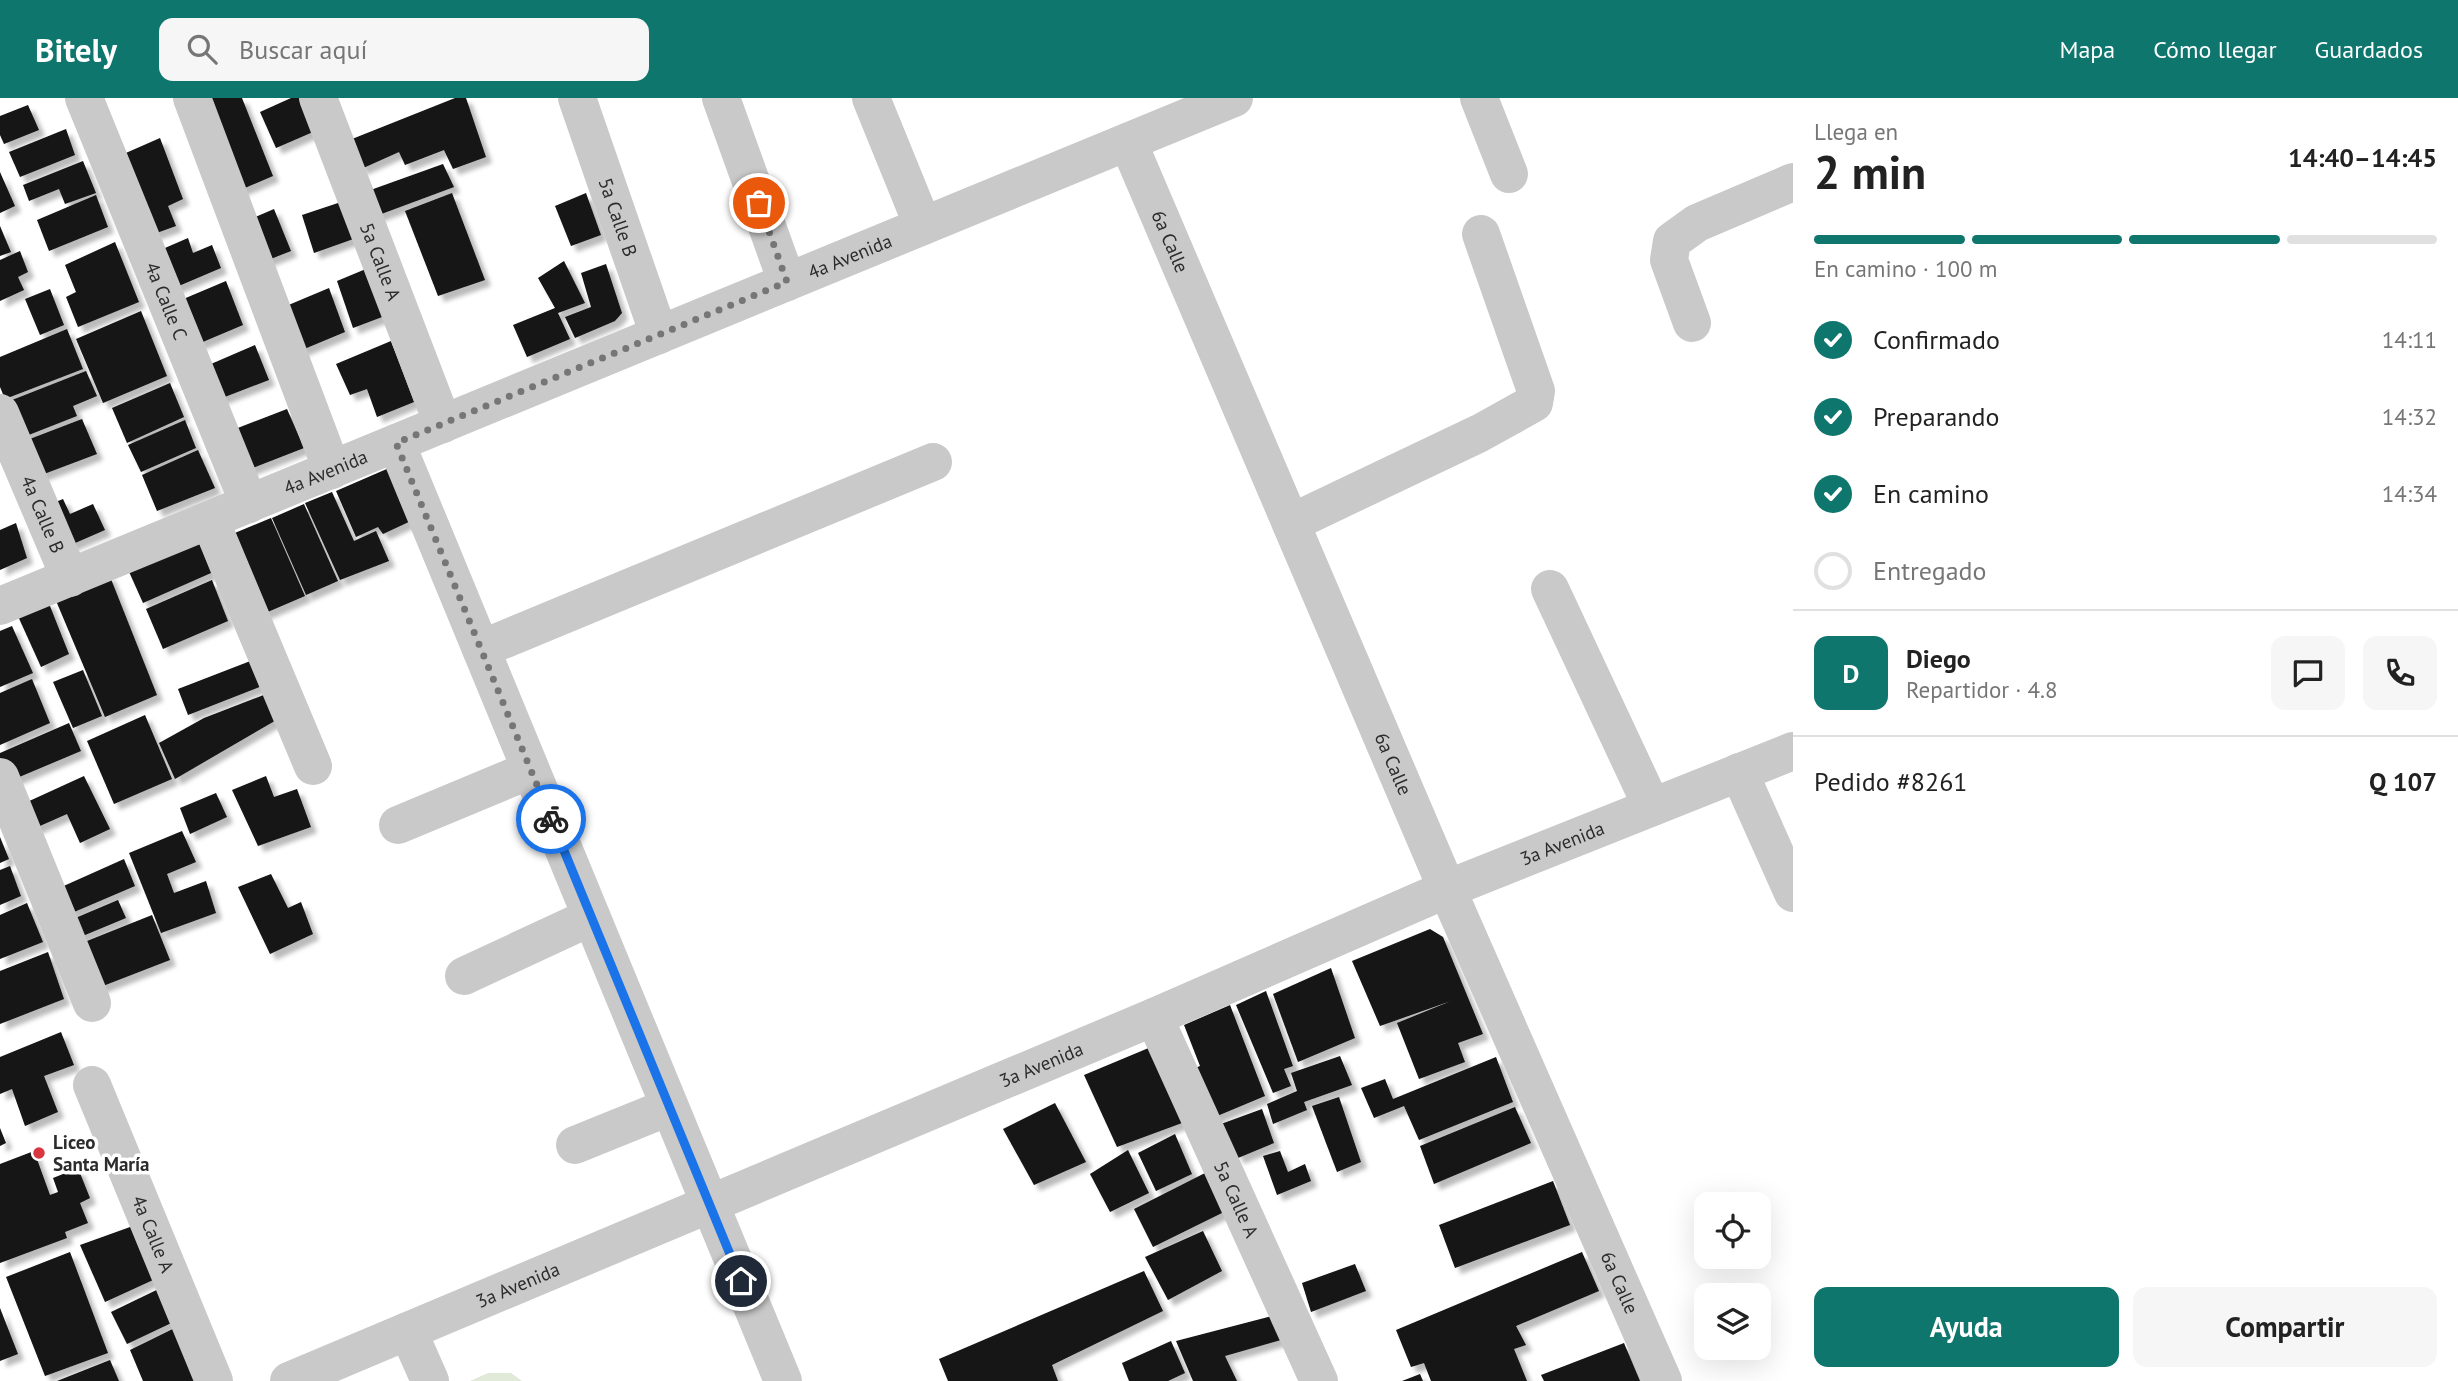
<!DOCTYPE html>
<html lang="es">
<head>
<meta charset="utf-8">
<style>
  body { margin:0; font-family:"PT Sans",sans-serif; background:#f6f6f6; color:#222; height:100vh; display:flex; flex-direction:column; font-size:26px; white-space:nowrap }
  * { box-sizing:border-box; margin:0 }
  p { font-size:23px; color:#767676 }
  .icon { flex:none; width:38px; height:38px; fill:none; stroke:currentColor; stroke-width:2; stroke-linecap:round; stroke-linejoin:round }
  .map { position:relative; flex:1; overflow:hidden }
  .panel { display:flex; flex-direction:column; background:#fff; width:665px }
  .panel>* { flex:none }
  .fabs { position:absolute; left:1694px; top:1094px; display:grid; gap:14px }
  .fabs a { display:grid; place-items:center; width:77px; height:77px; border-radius:14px; background:#fff; box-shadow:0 7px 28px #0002; font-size:35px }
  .pin { position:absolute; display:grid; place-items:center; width:60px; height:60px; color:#fff; margin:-30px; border:4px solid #fff; border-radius:50%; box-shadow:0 2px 7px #0007 }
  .courier { position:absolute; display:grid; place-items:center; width:70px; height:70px; margin:-35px; border:5px solid #1a73e8; border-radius:50%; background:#fff; color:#222; box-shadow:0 2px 9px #0007 }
  .head em { font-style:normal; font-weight:600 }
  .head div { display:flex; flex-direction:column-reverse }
  .head { display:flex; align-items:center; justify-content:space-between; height:119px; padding:0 21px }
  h1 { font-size:46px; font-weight:600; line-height:52px }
  .bar { display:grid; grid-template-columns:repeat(4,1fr); gap:10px 7px; align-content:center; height:84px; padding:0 21px }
  .bar i { height:9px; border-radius:5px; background:#e0e0e0 }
  .bar .current { background:#0f766e }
  .bar p { grid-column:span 4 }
  .line { display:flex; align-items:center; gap:18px; padding:0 21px; border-top:2px solid #e0e0e0 }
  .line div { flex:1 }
  .round { display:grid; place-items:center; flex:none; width:74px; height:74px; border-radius:14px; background:#f6f6f6 }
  ol { padding:0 21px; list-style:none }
  li { display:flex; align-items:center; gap:21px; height:77px }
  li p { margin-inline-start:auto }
  li .icon { padding:7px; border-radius:50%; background:#0f766e; color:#fff; stroke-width:4 }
  li:last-child { color:#767676 }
  li i { width:38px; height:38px; border:4px solid #e0e0e0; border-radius:50% }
  .cta { display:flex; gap:14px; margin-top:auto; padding:14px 21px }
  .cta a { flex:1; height:80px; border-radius:14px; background:#0f766e; color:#fff; font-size:28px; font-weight:600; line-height:80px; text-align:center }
  .cta a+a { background:#f6f6f6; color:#222 }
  header { display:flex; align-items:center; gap:42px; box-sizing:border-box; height:98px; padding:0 35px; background:#0f766e; color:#fff }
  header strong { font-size:33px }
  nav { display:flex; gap:38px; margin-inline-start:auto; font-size:24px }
  .search { width:490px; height:63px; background:#f6f6f6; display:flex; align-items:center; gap:18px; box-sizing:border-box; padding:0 24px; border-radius:14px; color:#767676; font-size:26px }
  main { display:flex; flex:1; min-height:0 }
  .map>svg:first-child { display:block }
  .green { fill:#e1e9d9 }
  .building { fill:#131313; filter:url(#shadow) }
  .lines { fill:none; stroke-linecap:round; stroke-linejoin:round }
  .minor { stroke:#c9c9c9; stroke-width:38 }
  .done { stroke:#767676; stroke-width:7; stroke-dasharray:0 12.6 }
  .route { stroke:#1a73e8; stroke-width:9 }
  .poi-dot { fill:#d9373f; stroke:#fff; stroke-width:2.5 }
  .labels { text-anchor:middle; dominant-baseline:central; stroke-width:7; stroke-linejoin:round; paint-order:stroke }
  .street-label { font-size:19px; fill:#2c2c2c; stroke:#fff }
  .poi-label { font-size:19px; font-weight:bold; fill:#2c2c2c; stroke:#fff; text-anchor:start }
</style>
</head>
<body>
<header>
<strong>Bitely</strong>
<div class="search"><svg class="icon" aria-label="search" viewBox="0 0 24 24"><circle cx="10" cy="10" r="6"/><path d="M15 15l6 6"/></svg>Buscar aquí</div>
<nav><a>Mapa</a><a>Cómo llegar</a><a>Guardados</a></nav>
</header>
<main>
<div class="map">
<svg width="1793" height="1283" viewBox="0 0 1793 1283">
  <defs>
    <filter id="shadow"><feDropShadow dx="6" dy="6" stdDeviation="2" flood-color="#0004"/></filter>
  </defs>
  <rect width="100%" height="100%" fill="#fff"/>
  <polygon class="green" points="488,1275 511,1275 522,1283 470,1283"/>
  <g class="building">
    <polygon points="206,0 242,0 273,78 238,93"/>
    <polygon points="291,0 299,0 313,34 276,50 260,14"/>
    <polygon points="455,0 466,0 486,59 453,71 444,52 405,67 399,54 361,71 347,43"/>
    <polygon points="28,7 39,32 4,46 0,37 0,18"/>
    <polygon points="66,31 75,57 20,79 9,54"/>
    <polygon points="160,40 183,101 168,108 176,128 151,137 119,58"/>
    <polygon points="83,63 96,95 65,106 59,91 29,103 23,87"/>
    <polygon points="443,66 454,89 376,118 365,94"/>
    <polygon points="0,74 15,108 0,115"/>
    <polygon points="452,95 485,182 438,198 405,113"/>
    <polygon points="586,95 601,137 571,148 555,108"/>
    <polygon points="96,97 108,129 49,153 37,122"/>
    <polygon points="347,102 359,139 314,155 302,117"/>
    <polygon points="274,111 291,153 263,164 246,123"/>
    <polygon points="0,128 11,154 0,158"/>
    <polygon points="188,140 193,155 212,147 221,170 174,190 158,153"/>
    <polygon points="115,144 139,204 78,229 66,199 76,194 65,167"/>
    <polygon points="20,153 28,174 18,179 24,192 0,203 0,162"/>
    <polygon points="564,163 585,205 558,215 570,241 527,259 513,227 555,210 538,180"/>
    <polygon points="606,166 622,215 615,223 575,240 565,219 591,209 581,175"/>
    <polygon points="373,168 390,216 353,230 337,183"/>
    <polygon points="226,183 243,227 198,246 181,202"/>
    <polygon points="329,190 345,234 297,254 279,211"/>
    <polygon points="50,191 64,227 40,237 25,201"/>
    <polygon points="141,213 167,278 103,305 76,241"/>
    <polygon points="67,231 83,271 5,301 0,289 0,259"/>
    <polygon points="391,243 414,304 377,319 367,291 350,297 336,266"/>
    <polygon points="255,247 269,282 217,302 204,269"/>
    <polygon points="86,273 97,298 73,308 77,318 21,340 7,304"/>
    <polygon points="170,285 184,319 127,345 112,310"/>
    <polygon points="287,311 304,350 245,373 230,333"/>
    <polygon points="82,321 97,356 36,379 22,344"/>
    <polygon points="185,322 196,350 141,374 128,347"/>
    <polygon points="198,352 215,390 157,413 142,377"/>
    <polygon points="389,370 413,422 383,436 378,429 356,439 336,393"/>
    <polygon points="332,394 354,443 376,433 389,463 340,482 305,405"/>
    <polygon points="63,401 70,416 93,406 105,432 66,449 48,407"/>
    <polygon points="304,406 338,483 306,497 272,420"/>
    <polygon points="271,420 305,498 263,516 230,437"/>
    <polygon points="16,425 27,460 0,472 0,432"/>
    <polygon points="196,438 211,475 143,505 126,467"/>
    <polygon points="109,476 157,597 105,619 54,498"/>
    <polygon points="212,482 228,523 163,551 146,511"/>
    <polygon points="48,503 69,556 41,569 17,516"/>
    <polygon points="12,528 33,575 0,589 0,533"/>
    <polygon points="253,562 262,588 188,617 178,591"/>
    <polygon points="83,572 102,618 73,630 53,584"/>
    <polygon points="32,581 50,625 0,647 0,595"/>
    <polygon points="274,593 285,617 175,681 159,645 204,620"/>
    <polygon points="145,617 172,681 114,706 87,643"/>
    <polygon points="69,625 81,653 5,685 0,673 0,655"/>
    <polygon points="84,678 110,731 80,745 67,716 24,735 14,710"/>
    <polygon points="266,678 274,699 297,691 311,729 258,748 232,692"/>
    <polygon points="216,695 227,719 190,736 180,710"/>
    <polygon points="182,733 196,764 167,776 174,795 206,783 216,815 161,835 129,755"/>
    <polygon points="0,739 9,761 0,765"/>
    <polygon points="124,761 135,788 60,820 48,795"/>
    <polygon points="10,768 21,798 0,807 0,772"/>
    <polygon points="271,776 288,810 301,804 313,836 270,856 238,789"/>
    <polygon points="118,802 126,820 73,842 66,824"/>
    <polygon points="27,805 43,844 0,861 0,817"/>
    <polygon points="152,817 170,862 90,893 72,849"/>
    <polygon points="1430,831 1443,839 1483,936 1458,945 1465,964 1419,981 1397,925 1451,903 1380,928 1352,863"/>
    <polygon points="48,854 64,901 0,926 0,873"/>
    <polygon points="1331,870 1355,940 1298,964 1273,896"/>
    <polygon points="1266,893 1293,968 1284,971 1291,988 1273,995 1236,907"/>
    <polygon points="1230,907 1265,998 1210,1021 1190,972 1200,968 1184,927"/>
    <polygon points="61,934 74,967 44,978 58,1014 25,1028 12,991 0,996 0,959"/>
    <polygon points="1151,949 1182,1025 1117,1049 1084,977"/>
    <polygon points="1340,958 1352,987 1304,1004 1307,1012 1273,1026 1267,1006 1297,993 1291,975"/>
    <polygon points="1496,959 1513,1004 1419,1042 1404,1008 1374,1020 1361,990 1385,981 1393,1001"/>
    <polygon points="1339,999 1361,1064 1337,1074 1312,1008"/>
    <polygon points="1055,1005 1086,1064 1034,1087 1003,1031"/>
    <polygon points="1515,1009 1531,1045 1434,1086 1420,1048"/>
    <polygon points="1262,1011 1274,1045 1238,1060 1221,1026"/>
    <polygon points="0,1030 6,1045 0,1048"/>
    <polygon points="1175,1036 1192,1076 1156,1093 1138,1055"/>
    <polygon points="1128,1052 1149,1095 1110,1114 1090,1076"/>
    <polygon points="34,1053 50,1097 58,1094 53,1080 78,1070 90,1100 80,1105 88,1125 65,1134 67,1140 0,1165 0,1066"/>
    <polygon points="1280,1053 1288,1074 1305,1066 1311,1083 1277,1097 1263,1058"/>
    <polygon points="1207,1074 1226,1113 1153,1149 1134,1111"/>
    <polygon points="1553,1083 1570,1127 1455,1170 1439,1127"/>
    <polygon points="144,1124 164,1177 105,1204 80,1147"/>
    <polygon points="1203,1133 1222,1173 1168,1202 1145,1159"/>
    <polygon points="70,1154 108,1255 45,1278 6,1179"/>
    <polygon points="1582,1154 1599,1193 1516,1228 1526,1247 1514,1251 1527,1283 1431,1283 1424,1265 1411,1269 1396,1232"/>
    <polygon points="1355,1166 1366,1193 1311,1214 1302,1185"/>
    <polygon points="1144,1173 1163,1213 1052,1267 1058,1283 948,1283 939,1261"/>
    <polygon points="171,1185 184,1219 127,1246 111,1214"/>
    <polygon points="0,1210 18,1256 0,1263"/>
    <polygon points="1272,1218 1281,1242 1225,1258 1237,1283 1193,1283 1176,1243"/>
    <polygon points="187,1224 212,1283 143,1283 130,1252"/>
    <polygon points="1171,1243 1185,1275 1168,1283 1129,1283 1122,1265"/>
    <polygon points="1624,1245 1640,1283 1544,1283 1541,1277"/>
    <polygon points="110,1262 119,1283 57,1283"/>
    <polygon points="1420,1276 1423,1283 1402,1283"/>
  </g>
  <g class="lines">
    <g class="minor">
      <path id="s1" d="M84 0 249 406"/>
      <polyline points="192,0 332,372"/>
      <path id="s2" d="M318 0 443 326"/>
      <path id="s3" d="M577 0 659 237"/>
      <polyline points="721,0 787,184"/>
      <polyline points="871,0 923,128"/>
      <polyline points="1479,0 1509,76"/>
      <path id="s4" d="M1128 44 1447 791 1663 1283"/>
      <polyline points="1692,225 1669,162 1672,143 1697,125 1793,84"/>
      <path id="s5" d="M0 315 70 480"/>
      <polyline points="396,345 783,1283"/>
      <polyline points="210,422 313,668"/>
      <polyline points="1291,425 1480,335 1534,305 1536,293 1481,136"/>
      <polyline points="1550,491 1652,709"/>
      <path id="s6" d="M0 508 1234 0"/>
      <polyline points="481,551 933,364"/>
      <polyline points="1739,674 1793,795"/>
      <polyline points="0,679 92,905"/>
      <polyline points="398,727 530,672"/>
      <polyline points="464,878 591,819"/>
      <path id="s7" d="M1154 919 1319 1283"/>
      <path id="s8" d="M92 987 214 1283"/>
      <polyline points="575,1047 669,1009"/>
      <polyline points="408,1233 430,1283"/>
      <path id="s9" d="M289 1283 1154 919 1447 791 1793 653"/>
    </g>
  </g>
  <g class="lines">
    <polyline class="done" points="551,721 396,345 787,184 759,105"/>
    <polyline class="route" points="551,721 741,1183"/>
  </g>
  <circle class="poi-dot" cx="39" cy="1055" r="7"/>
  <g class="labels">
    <g class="street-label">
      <text stroke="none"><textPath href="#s3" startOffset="126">5a Calle B</textPath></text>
      <text stroke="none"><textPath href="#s4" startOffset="108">6a Calle</textPath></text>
      <text stroke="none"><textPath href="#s6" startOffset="919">4a Avenida</textPath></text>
      <text stroke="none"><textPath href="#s2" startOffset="175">5a Calle A</textPath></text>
      <text stroke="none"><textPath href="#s1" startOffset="219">4a Calle C</textPath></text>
      <text stroke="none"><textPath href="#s6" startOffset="352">4a Avenida</textPath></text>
      <text stroke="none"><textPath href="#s5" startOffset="110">4a Calle B</textPath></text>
      <text stroke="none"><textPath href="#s4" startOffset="676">6a Calle</textPath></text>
      <text stroke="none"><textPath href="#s9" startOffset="1382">3a Avenida</textPath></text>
      <text stroke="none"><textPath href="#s9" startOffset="816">3a Avenida</textPath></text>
      <text stroke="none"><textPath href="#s7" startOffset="200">5a Calle A</textPath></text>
      <text stroke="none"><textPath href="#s8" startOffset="161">4a Calle A</textPath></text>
      <text stroke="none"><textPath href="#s4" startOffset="1242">6a Calle</textPath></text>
      <text stroke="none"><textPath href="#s9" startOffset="248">3a Avenida</textPath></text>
    </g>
    <g class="poi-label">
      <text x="53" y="1044">Liceo<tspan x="53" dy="22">Santa María</tspan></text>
    </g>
  </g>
</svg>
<div class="fabs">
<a><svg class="icon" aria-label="locate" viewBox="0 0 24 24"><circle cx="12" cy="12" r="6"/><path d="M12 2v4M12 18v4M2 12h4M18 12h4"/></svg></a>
<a><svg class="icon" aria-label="layers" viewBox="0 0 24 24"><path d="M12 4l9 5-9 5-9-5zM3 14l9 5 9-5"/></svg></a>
</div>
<div class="pin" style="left:759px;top:105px;background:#ea580c"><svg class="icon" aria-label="bag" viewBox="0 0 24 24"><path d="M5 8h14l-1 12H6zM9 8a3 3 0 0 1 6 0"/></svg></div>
<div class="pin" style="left:741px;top:1183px;background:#1f2937"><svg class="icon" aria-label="home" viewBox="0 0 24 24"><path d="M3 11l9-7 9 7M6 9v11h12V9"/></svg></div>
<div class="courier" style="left:551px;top:721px"><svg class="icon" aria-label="bike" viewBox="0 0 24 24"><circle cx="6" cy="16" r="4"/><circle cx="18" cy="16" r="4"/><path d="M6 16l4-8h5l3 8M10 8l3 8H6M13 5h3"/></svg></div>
</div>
<section class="panel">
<div class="head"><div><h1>2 min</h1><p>Llega en</p></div><em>14:40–14:45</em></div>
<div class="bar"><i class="current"></i><i class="current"></i><i class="current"></i><i></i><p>En camino · 100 m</p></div>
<ol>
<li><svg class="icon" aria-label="check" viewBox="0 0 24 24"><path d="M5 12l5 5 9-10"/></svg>Confirmado<p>14:11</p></li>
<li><svg class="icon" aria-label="check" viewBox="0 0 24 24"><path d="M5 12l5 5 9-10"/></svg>Preparando<p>14:32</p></li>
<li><svg class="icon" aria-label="check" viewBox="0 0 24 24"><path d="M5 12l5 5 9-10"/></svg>En camino<p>14:34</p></li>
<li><i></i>Entregado</li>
</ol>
<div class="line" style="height:126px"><b class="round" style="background:#0f766e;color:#fff">D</b><div><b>Diego</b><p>Repartidor · 4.8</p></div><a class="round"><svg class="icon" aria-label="chat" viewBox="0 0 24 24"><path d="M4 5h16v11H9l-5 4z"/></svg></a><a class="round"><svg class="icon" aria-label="phone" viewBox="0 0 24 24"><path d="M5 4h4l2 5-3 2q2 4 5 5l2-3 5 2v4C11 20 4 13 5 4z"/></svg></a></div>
<div class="line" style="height:91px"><div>Pedido #8261</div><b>Q 107</b></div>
<div class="cta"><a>Ayuda</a><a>Compartir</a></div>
</section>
</main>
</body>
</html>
